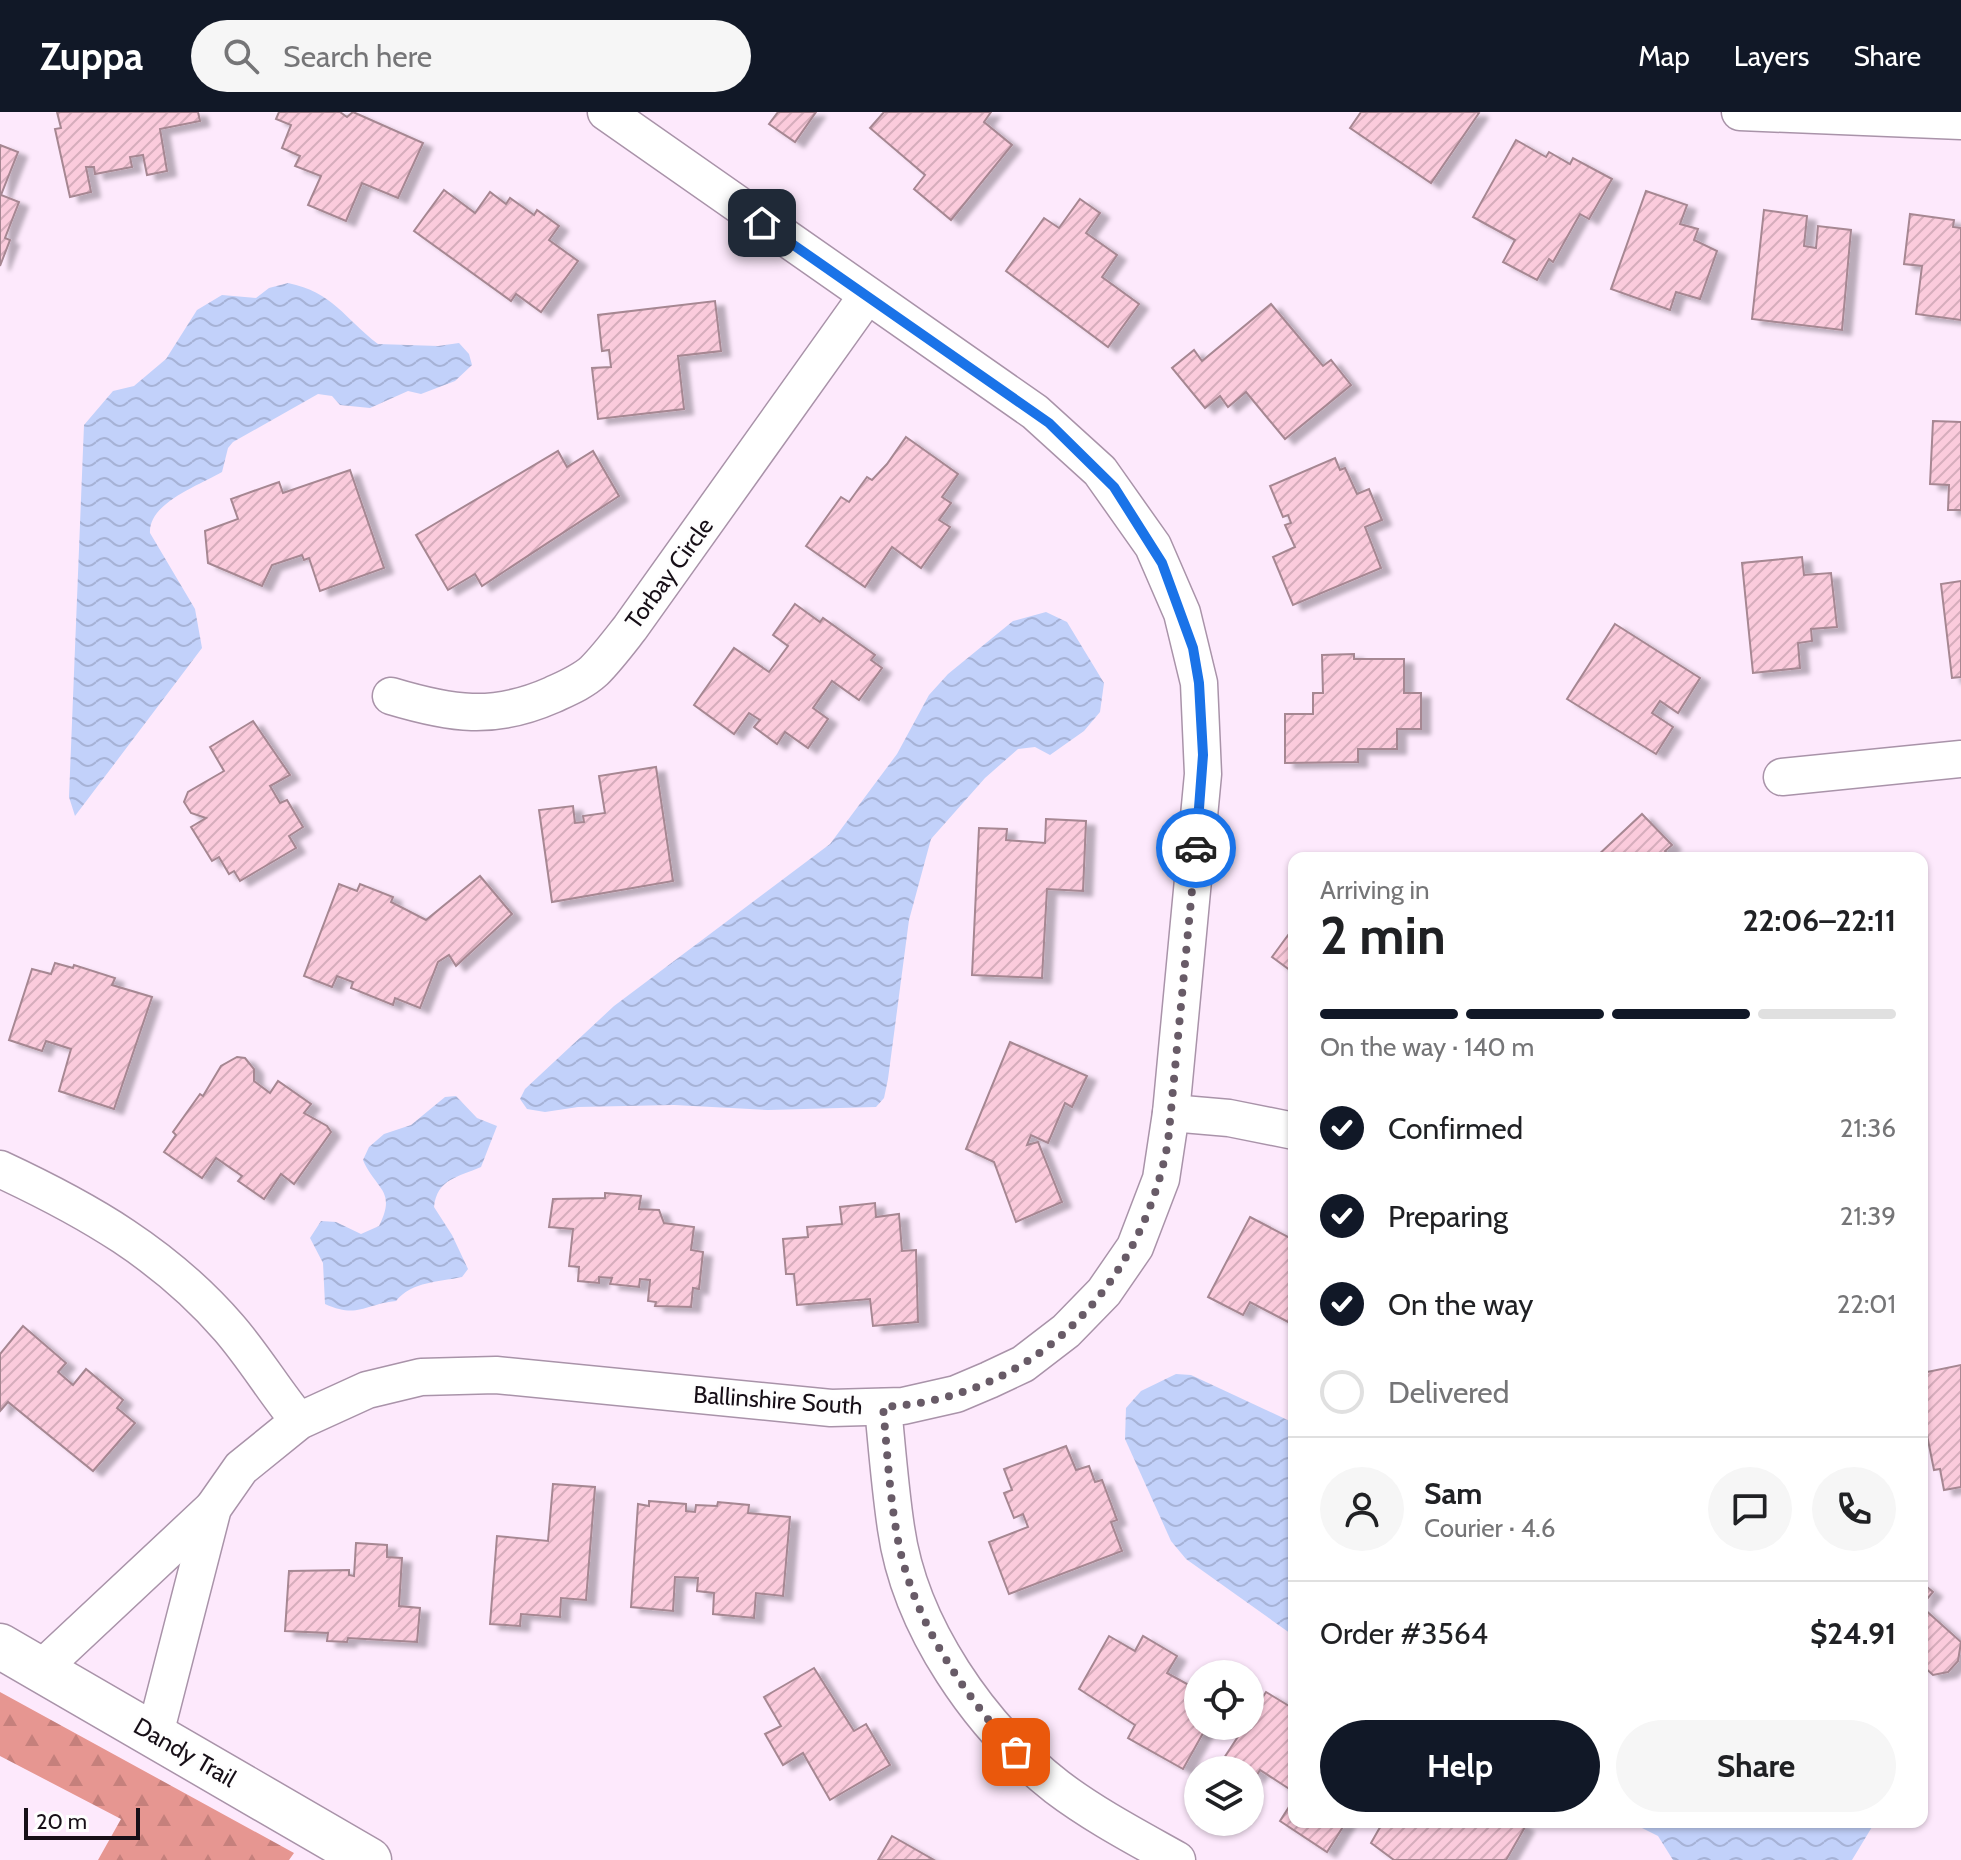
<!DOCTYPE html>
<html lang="en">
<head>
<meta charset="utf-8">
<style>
  body { margin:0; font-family:Cabin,sans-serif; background:#f6f6f6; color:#202124; height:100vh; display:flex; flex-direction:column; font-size:30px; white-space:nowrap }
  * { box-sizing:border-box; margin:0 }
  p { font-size:26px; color:#757577 }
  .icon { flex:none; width:44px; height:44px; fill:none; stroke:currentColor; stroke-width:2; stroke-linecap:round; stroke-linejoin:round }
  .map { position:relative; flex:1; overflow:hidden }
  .drawer { position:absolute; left:1288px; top:740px; width:640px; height:976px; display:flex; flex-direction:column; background:#fff; border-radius:16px; box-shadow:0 2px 6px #0004 }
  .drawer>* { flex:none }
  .controls { position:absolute; left:1184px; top:1548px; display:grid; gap:16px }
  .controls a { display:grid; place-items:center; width:80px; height:80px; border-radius:50%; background:#fff; box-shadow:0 2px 6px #0004; font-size:40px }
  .scale { position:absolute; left:24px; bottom:20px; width:116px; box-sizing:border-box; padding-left:8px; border:4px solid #170f17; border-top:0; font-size:22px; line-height:28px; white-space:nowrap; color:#170f17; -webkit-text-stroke:6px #fefefe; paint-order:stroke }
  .pin { position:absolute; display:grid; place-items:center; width:68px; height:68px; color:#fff; margin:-34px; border-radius:16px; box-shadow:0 4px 12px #0006 }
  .courier { position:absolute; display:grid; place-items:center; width:80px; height:80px; margin:-40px; border:6px solid #1a73e8; border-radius:50%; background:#fff; color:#222; box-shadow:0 2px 10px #0007 }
  .overview em { font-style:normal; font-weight:700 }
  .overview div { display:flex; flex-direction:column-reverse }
  .overview { display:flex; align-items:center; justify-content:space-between; height:136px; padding:0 32px }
  h1 { font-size:52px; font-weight:700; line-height:60px }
  .bar { display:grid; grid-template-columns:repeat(4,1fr); gap:12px 8px; align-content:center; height:96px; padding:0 32px }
  .bar i { height:10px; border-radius:6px; background:#e0e0e0 }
  .bar .current { background:#111827 }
  .bar p { grid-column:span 4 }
  .line { display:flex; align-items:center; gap:20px; padding:0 32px; border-top:2px solid #e0e0e0 }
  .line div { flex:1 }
  .round { display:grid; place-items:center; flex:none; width:84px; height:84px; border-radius:42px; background:#f6f6f6 }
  ol { padding:0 32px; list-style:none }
  li { display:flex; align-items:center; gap:24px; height:88px }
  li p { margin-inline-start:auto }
  li .icon { padding:8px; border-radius:50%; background:#111827; color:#fff; stroke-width:4 }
  li:last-child { color:#757577 }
  li i { width:44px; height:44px; border:4px solid #e0e0e0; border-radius:50% }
  .action { display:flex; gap:16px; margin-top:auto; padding:16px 32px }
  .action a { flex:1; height:92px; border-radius:48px; background:#111827; color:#fff; font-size:32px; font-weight:700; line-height:92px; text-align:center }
  .action a+a { background:#f6f6f6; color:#202124 }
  header { display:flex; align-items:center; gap:48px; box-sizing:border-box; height:112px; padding:0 40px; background:#111827; color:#fff }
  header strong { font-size:38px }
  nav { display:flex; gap:44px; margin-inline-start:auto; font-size:28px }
  .search { width:560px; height:72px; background:#f6f6f6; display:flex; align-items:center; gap:20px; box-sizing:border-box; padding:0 28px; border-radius:44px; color:#757577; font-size:30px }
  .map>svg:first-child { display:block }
  .forest { fill:url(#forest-firs) }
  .water { fill:url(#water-waves) }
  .building { fill:url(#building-hatch); stroke:#a68792; stroke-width:2; filter:url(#shadow) }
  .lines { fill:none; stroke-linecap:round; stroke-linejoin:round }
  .street-casing { stroke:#a993a9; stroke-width:39 }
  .secondary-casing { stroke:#a993a9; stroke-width:47 }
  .street { stroke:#fff; stroke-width:36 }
  .secondary { stroke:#fff; stroke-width:44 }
  .done { stroke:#685b67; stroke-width:8; stroke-dasharray:0 14.4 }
  .route { stroke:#1a73e8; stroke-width:10 }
  .labels { text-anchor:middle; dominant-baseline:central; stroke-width:6; stroke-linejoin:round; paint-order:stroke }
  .street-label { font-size:24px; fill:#170f17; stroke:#fefefe }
</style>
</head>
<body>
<header>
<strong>Zuppa</strong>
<div class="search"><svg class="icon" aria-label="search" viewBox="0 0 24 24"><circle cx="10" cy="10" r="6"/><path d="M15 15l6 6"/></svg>Search here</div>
<nav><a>Map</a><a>Layers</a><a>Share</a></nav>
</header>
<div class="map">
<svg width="1961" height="1748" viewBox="0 0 1961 1748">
  <defs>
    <pattern id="forest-firs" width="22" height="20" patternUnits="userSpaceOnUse" patternTransform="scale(2)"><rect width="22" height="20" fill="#e69691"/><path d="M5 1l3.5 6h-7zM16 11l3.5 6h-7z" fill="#c5807c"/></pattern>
    <pattern id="water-waves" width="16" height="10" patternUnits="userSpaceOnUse" patternTransform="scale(2)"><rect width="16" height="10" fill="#c2d1fa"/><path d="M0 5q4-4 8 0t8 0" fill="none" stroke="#a6b2d6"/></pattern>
    <pattern id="building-hatch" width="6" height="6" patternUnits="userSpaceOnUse" patternTransform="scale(2)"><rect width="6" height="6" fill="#fbcbdc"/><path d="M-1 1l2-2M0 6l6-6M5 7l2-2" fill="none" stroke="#d6adbc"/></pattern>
    <filter id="shadow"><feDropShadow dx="9" dy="5" stdDeviation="2" flood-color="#0004"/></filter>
  </defs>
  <rect width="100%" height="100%" fill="#fde9fc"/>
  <polygon class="forest" points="0,1580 294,1741 289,1748 98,1748 121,1707 0,1644"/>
  <g class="water">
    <path d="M288 171C333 180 344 206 378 232L438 234 459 231 469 242 472 253 455 269 421 282 408 279 370 296 340 293 332 284 318 282 233 330 228 336 222 360C200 373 148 391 150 421L195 497 202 536 75 704 69 685 84 313 113 279 134 274 166 247 197 198 222 183 256 186 269 176Z"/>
    <polygon points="1046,500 1067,510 1104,571 1100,600 1084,619 1050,643 1035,635 1018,637 985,666 931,727 909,808 888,967 884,986 876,995 768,998 674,993 578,995 545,1000 527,997 520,987 525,977 614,894 830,732 897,642 929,583 948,562 1013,509"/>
    <path d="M456 984 477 1006 497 1014 481 1055C458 1065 437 1067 434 1095L452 1123 468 1157 462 1165C440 1170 412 1169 396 1189 365 1192 358 1207 325 1192L323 1151 310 1126 321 1109 336 1110 361 1122 379 1114C397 1078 376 1078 363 1048L369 1035 384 1022 411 1013 445 985Z"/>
    <polygon points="1176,1262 1191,1263 1294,1311 1294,1524 1186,1447 1171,1429 1125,1327 1126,1296 1141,1279"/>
    <polygon points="1630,1710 1875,1710 1852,1748 1673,1748 1658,1724"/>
  </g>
  <g class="building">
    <polygon points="57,0 198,0 200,9 160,17 167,59 147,63 143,43 130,45 132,55 95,62 94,55 86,55 91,80 70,85 55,17 61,16"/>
    <polygon points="279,0 340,0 347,5 353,0 423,31 398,86 362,71 346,109 308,93 321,64 295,54 300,44 282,36 291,13 276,7"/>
    <polygon points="778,0 816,0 795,30 769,12"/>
    <polygon points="884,0 991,0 984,10 1012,33 951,108 914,77 925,63 870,16"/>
    <polygon points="1361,0 1477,0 1479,1 1431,71 1350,16"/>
    <polygon points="1516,28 1546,45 1549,40 1570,52 1573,46 1612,67 1589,107 1580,102 1553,150 1549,147 1537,168 1503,150 1515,128 1473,105"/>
    <polygon points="0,33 18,40 1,83 19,90 5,126 10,128 0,154"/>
    <polygon points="444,78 475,101 490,80 506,92 510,86 534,103 537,98 559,114 549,128 578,149 541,200 516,182 511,189 414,119"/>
    <polygon points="1646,79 1687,93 1680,112 1698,117 1694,128 1717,139 1700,187 1676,180 1670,198 1611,177"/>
    <polygon points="1080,87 1100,101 1086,121 1117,143 1102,165 1139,192 1108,235 1006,159 1044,106 1059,116"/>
    <polygon points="1764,98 1807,104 1804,134 1816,136 1818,114 1851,118 1842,218 1752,207"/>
    <polygon points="1910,102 1954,108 1953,115 1961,116 1961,208 1916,202 1922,154 1904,152"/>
    <polygon points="715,189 721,239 678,244 684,297 598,307 592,256 611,255 609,238 602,239 598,203"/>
    <polygon points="1271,192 1323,254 1331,248 1351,273 1285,327 1246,280 1228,295 1220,284 1205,296 1172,256 1194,238 1202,249"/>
    <polygon points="1933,309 1961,310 1961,398 1948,398 1949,373 1930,372"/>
    <polygon points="906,325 958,362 942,385 951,391 939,408 950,415 921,456 892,435 865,475 806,434 841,385 849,390 867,365 872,368 887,352"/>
    <polygon points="558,339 567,355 593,339 619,384 482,474 475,462 448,478 416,423"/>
    <polygon points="1335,346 1340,358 1345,356 1357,382 1369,377 1382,408 1365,415 1381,456 1293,493 1273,445 1295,435 1285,413 1291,411 1288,403 1283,405 1270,374"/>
    <polygon points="350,358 384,456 320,479 309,446 304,448 302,443 272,453 262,474 208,451 205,419 238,407 231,387 279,370 283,381"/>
    <polygon points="1802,445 1804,463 1831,461 1837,515 1811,517 1812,529 1798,531 1800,556 1753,561 1742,451"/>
    <polygon points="1961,469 1961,565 1952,566 1941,472"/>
    <polygon points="795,492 820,510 823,506 875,543 871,548 882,556 859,588 832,569 813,596 828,607 808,636 785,620 777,632 754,615 760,608 749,601 734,622 694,593 734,536 769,560 788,534 773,523"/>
    <polygon points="1615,512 1700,566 1678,601 1660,589 1652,601 1673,615 1656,642 1567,587"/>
    <polygon points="1354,542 1354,547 1404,547 1404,581 1421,581 1421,617 1397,617 1397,637 1358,637 1358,650 1285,651 1285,602 1313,602 1313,581 1323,581 1322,543"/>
    <polygon points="253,609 290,663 270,674 280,691 287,688 303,715 289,724 296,736 240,769 234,759 229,762 219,745 212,749 191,715 206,706 191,701 184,690 188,680 224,659 210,635"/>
    <polygon points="656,655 673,769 552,790 539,698 573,694 575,711 584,710 583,704 605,701 599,664"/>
    <polygon points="1642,702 1672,733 1665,739 1671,746 1595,746"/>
    <polygon points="1046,707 1086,709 1083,779 1047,777 1042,866 972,863 979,716 1007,717 1006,728 1045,731"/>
    <polygon points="480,764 512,802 456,854 449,843 438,850 420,896 395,886 393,893 351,876 353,870 337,864 332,875 304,864 339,772 357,779 360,772 393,785 391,790 426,808"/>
    <polygon points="1294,815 1294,861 1272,845"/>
    <polygon points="55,851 73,856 74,853 115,866 112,873 152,885 114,997 59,979 71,937 46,929 42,939 9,928 32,857 51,862"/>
    <polygon points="1010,930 1087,964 1072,995 1065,991 1048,1031 1031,1023 1027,1033 1038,1030 1062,1090 1016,1110 994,1050 966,1037"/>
    <polygon points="237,945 245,946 254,957 254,969 270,981 278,969 311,992 304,1001 327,1014 331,1020 294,1072 281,1062 264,1087 238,1069 242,1064 216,1046 202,1066 164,1040 176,1023 173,1020 200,982 203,984 221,954"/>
    <polygon points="605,1081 641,1084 639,1097 659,1098 664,1111 694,1115 691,1138 703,1140 699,1177 693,1176 691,1195 655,1194 656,1190 648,1189 650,1168 640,1167 639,1175 610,1172 612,1166 599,1165 599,1171 578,1169 579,1155 569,1154 573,1117 549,1115 553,1087 605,1086"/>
    <polygon points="875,1091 876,1105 899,1102 902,1139 916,1138 918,1210 873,1214 870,1187 797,1193 794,1162 786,1162 783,1127 808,1125 807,1115 842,1112 840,1095"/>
    <polygon points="1250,1105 1294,1128 1294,1213 1250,1190 1243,1203 1208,1185"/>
    <polygon points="23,1214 66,1251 58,1260 73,1273 86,1257 123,1288 117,1296 135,1311 93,1359 8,1290 0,1299 0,1242"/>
    <polygon points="1961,1253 1961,1375 1944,1378 1940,1357 1934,1358 1925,1313 1922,1314 1922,1261"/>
    <polygon points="1066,1334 1076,1358 1089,1354 1095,1370 1102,1368 1117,1408 1111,1410 1122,1439 1009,1482 989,1430 1028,1415 1023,1402 1014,1406 1004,1381 1012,1378 1004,1357"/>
    <polygon points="553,1372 595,1375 586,1488 561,1486 560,1505 521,1502 520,1514 490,1512 497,1424 548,1429"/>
    <polygon points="649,1389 686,1392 686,1399 695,1400 696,1393 717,1394 718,1390 749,1393 748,1401 790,1405 783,1484 756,1481 754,1506 713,1502 714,1481 697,1479 698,1466 675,1465 673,1499 631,1495 638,1392 649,1394"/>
    <polygon points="356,1431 387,1433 387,1445 402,1446 399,1494 420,1496 417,1530 348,1526 347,1530 327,1529 328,1521 285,1519 289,1459 349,1458 349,1463 354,1464"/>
    <polygon points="1922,1471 1933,1480 1922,1493"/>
    <polygon points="1922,1495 1961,1530 1958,1549 1948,1560 1933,1563 1922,1553"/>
    <polygon points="1109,1524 1135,1539 1143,1524 1177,1544 1167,1561 1198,1578 1198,1614 1207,1614 1183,1657 1128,1626 1135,1613 1079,1577"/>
    <polygon points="814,1556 854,1619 866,1612 890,1653 830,1688 803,1641 783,1653 765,1622 781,1614 764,1585"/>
    <polygon points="1266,1580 1294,1597 1294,1680 1260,1658 1255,1666 1250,1658 1242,1658 1224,1646 1245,1614 1250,1614 1250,1605"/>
    <polygon points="1294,1687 1294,1710 1346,1710 1327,1740 1280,1709"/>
    <polygon points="1383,1710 1517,1710 1525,1715 1506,1748 1394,1748 1371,1731"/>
    <polygon points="892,1724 934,1748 878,1748"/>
  </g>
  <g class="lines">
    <defs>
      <g id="street">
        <polyline points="1740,0 1961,9"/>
        <path d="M391 584C451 602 493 609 552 583 567 576 582 570 594 559 607 546 619 530 630 516L866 185"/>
        <polyline points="1782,665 1961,647"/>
        <polyline points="1171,1001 1229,1006 1294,1019"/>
        <path d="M0 1057C88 1098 165 1142 229 1216 255 1246 274 1279 299 1309"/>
        <path d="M883 1295C887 1336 890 1376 896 1416 910 1515 980 1615 1057 1675 1094 1703 1136 1725 1177 1748"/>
        <polyline points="41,1557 213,1396"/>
        <polyline points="155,1622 213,1396 241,1356 299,1309 367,1278 421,1265 496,1263 831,1296 903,1294 956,1282 989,1268 1023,1252 1066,1219 1104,1180 1135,1135 1161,1067 1171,1001 1203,662 1199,571 1182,501 1153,434 1100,359 1035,300 606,0"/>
      </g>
      <polyline id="secondary" points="0,1534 369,1748"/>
    </defs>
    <use href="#street" class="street-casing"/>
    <use href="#secondary" class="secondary-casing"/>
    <use href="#street" class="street"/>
    <use href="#secondary" class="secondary"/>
  </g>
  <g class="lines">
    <path class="done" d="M1016 1640C960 1578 909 1502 896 1417 889 1377 887 1336 883 1295 1034 1287 1142 1174 1168 1030L1196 736"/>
    <polyline class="route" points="762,111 1049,311 1114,375 1162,451 1193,536 1199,571 1203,643 1196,736"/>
  </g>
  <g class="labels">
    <g class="street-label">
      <text transform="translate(669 461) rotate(-54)">Torbay Circle</text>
      <text transform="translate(778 1288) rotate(4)">Ballinshire South</text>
      <text transform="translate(185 1640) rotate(30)">Dandy Trail</text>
    </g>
  </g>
</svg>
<div class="controls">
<a><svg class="icon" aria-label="locate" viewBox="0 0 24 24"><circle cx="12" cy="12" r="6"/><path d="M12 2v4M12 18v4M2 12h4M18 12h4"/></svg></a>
<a><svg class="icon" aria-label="layers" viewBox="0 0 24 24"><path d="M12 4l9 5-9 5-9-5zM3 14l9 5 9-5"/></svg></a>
</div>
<div class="scale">20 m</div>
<div class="pin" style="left:1016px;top:1640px;background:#ea580c"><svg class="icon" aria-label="bag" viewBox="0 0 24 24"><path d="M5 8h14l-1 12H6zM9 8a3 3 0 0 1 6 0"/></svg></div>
<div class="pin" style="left:762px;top:111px;background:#1f2937"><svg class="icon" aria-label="home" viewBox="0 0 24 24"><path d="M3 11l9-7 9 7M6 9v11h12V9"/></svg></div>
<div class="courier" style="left:1196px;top:736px"><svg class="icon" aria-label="car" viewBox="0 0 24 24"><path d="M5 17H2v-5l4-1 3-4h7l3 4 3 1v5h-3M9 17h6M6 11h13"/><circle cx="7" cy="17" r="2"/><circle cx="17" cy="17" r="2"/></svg></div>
<section class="drawer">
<div class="overview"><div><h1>2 min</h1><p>Arriving in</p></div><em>22:06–22:11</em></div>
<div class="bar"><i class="current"></i><i class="current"></i><i class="current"></i><i></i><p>On the way · 140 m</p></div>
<ol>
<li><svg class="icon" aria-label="check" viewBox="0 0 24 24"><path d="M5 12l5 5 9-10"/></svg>Confirmed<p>21:36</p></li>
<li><svg class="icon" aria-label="check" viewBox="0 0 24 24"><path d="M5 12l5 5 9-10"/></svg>Preparing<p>21:39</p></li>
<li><svg class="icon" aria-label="check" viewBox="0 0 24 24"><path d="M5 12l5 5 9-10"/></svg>On the way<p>22:01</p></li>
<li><i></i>Delivered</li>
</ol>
<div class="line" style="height:144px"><a class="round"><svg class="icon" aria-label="person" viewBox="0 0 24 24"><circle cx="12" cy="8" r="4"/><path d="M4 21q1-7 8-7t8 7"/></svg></a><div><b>Sam</b><p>Courier · 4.6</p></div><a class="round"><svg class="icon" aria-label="chat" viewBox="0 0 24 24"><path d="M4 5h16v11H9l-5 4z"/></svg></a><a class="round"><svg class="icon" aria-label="phone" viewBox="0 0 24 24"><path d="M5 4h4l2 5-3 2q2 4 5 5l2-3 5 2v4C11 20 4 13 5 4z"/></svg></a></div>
<div class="line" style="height:104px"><div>Order #3564</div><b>$24.91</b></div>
<div class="action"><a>Help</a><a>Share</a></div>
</section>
</div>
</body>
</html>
